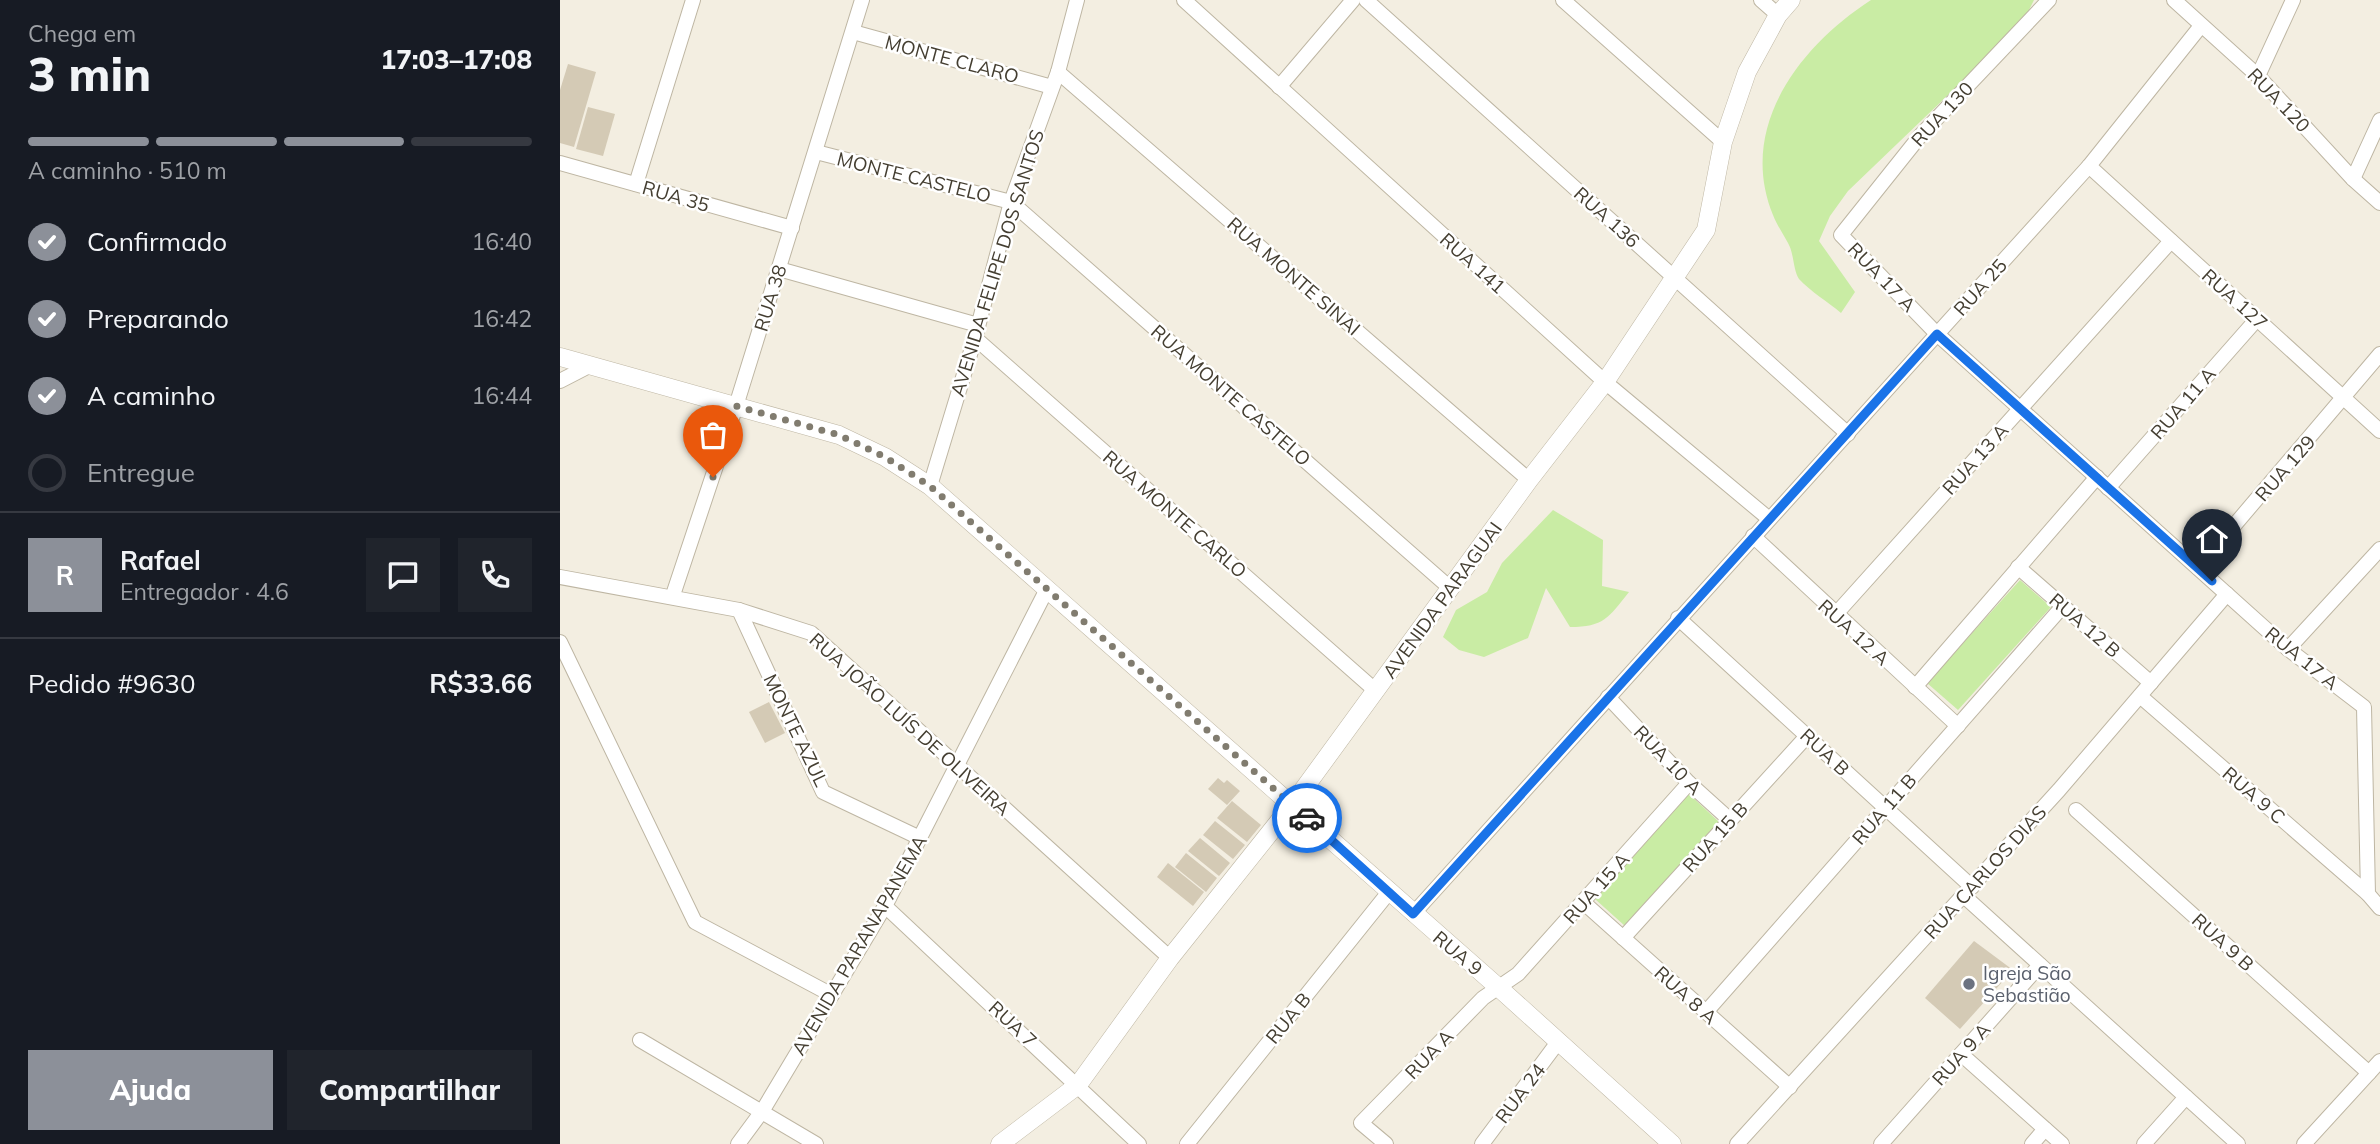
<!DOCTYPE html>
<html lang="pt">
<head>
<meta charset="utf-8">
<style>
  body { margin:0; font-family:Mulish,sans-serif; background:#20242c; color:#f1f3f6; height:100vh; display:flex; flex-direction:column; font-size:26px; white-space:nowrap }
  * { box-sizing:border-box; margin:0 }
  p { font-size:23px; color:#9ea1a6 }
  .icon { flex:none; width:38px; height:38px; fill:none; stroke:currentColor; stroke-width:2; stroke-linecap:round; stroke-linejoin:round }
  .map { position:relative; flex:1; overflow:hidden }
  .side { display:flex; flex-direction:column; background:#171b24; width:560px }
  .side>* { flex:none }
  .pin { position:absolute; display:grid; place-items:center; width:60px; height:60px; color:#fff; margin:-72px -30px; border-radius:50% 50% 50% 0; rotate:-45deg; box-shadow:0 0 7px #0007 }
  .pin .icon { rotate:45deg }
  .courier { position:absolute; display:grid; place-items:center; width:70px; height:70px; margin:-35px; border:5px solid #1a73e8; border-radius:50%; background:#fff; color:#222; box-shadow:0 2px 9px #0007 }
  .headline em { font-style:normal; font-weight:800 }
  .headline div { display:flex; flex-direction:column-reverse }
  .headline { display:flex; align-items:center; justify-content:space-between; height:119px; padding:0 28px }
  h1 { font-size:46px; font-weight:800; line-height:52px }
  .bar { display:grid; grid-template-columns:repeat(4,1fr); gap:10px 7px; align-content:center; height:84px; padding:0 28px }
  .bar i { height:9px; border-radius:5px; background:#363941 }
  .bar .on { background:#8c9099 }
  .bar p { grid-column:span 4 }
  .line { display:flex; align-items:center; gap:18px; padding:0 28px; border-top:2px solid #363941 }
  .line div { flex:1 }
  .round { display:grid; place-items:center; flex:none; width:74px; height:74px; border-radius:0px; background:#20242c }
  ol { padding:0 28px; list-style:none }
  li { display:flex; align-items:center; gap:21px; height:77px }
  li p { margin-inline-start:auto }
  li .icon { padding:7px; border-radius:50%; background:#8c9099; color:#fff; stroke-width:4 }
  li:last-child { color:#9ea1a6 }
  li i { width:38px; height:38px; border:4px solid #363941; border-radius:50% }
  .cta { display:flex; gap:14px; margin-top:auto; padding:14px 28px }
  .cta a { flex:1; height:80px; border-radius:0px; background:#8c9099; color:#fff; font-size:28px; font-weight:800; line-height:80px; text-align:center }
  .cta a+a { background:#20242c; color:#f1f3f6 }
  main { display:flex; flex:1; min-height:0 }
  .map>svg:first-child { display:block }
  .green { fill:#c9eca4 }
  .building { fill:#d4cab5 }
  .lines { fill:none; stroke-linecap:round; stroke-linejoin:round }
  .minor-casing { stroke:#beb6a3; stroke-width:16 }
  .tertiary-casing { stroke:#beb6a3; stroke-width:19 }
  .minor { stroke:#fff; stroke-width:14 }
  .tertiary { stroke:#fff; stroke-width:18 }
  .done { stroke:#817c6f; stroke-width:7; stroke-dasharray:0 12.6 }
  .route { stroke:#1a73e8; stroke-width:9 }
  .worship-dot { fill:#6b7280; stroke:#fff; stroke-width:2.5 }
  .labels { text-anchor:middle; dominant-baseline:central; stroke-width:5; stroke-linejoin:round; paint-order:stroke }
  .street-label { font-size:19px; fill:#443e31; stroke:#fff }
  .worship-label { font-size:19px; fill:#5b616d; stroke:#fff; text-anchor:start }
</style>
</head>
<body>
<main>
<section class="side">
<div class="headline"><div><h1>3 min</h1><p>Chega em</p></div><em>17:03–17:08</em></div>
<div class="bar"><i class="on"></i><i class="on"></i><i class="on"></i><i></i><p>A caminho · 510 m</p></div>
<ol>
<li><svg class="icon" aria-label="check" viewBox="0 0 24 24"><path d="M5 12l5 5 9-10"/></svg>Confirmado<p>16:40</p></li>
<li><svg class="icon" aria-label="check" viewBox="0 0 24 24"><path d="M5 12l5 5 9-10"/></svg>Preparando<p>16:42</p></li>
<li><svg class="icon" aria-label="check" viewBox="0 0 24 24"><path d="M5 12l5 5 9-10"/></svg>A caminho<p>16:44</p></li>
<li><i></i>Entregue</li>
</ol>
<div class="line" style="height:126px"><b class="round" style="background:#8c9099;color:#fff">R</b><div><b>Rafael</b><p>Entregador · 4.6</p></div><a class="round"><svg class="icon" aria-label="chat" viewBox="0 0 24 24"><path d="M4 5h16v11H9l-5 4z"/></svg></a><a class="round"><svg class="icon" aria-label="phone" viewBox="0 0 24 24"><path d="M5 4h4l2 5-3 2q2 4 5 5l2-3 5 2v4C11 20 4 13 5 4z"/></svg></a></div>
<div class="line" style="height:91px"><div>Pedido #9630</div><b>R$33.66</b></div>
<div class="cta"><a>Ajuda</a><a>Compartilhar</a></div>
</section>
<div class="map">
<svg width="1820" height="1144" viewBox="0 0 1820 1144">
  <rect width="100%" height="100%" fill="#f3eee1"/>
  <g class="green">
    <path d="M1311 0H1474L1462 24 1288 191 1270 216 1259 241 1295 292 1281 313C1268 302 1250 291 1239 279 1233 270 1234 253 1228 243 1223 234 1217 225 1213 215 1177 127 1240 46 1311 0Z"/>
    <path d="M993 510 1043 540 1042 586 1069 592C1048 618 1044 627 1010 627L986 588 968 638 924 657 899 650 883 637 896 610 927 592 942 563Z"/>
    <polygon points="1460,580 1491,607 1398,710 1367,683"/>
    <polygon points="1129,794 1159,822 1065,926 1035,899"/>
  </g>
  <g class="building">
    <polygon points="8,64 36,72 14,147 0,143 0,90"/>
    <polygon points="28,107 55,114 43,156 16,149"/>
    <polygon points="209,702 225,733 205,743 189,712"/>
    <polygon points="658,778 664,783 667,780 680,791 667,805 648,789"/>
    <polygon points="672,801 701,825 687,842 657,818"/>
    <polygon points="655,821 685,845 673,859 643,835"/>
    <polygon points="640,838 670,863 659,876 628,851"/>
    <polygon points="626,853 657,878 646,892 615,867"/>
    <polygon points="608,863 644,892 633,906 597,877"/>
    <polygon points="1414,941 1453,970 1400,1029 1365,998"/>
  </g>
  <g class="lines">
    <defs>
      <g id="minor">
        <polyline points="624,0 1045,382 1208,518"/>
        <polyline points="806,0 1288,434"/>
        <polyline points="1003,0 1163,142"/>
        <polyline points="1201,0 1218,15"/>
        <polyline points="1489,0 1360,136 1281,235 1377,334 1728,649 1804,707 1808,894 1820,908"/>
        <polyline points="1614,0 1698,76 1793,179 1820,203"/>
        <polyline points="293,32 492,87"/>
        <polyline points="498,72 969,480"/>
        <polyline points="1698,76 1733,0"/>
        <polyline points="719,87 793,0"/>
        <polyline points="256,152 451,202 890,588"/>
        <polyline points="0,163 232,228"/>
        <polyline points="1529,166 1820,431"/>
        <polyline points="1793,179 1820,120"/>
        <polyline points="76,184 133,0"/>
        <polyline points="219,269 418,325"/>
        <polyline points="415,338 816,691"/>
        <polyline points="0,381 31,365"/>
        <polyline points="370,486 415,338 451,202 498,72 517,0"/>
        <polyline points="1548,488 1697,319"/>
        <polyline points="1193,536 1398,726"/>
        <polyline points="1458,567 1591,683"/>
        <polyline points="1638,568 1820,354"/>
        <polyline points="0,577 179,610 251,633 610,958"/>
        <polyline points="113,595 176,406 302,0"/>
        <polyline points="179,610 263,792 360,838"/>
        <polyline points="1275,615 1611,241"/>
        <polyline points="1118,618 1412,887"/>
        <polyline points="0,642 135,922 272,995"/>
        <polyline points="1728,649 1820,549"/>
        <polyline points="1355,687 1537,477"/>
        <polyline points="1580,696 1808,894"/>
        <polyline points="1048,697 1129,783 1170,820"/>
        <polyline points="1516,810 1809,1073"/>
        <polyline points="1404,896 1678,1144"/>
        <polyline points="1023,902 1230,1087"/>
        <polyline points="325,906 579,1144"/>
        <polyline points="853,914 1529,166 1640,27"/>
        <polyline points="1063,938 1247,736"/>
        <polyline points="1146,1012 1503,606"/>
        <polyline points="80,1040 256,1144"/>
        <polyline points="1401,1054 1502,1144"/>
        <polyline points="178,1144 203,1110 325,906 486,591"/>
        <polyline points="627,1144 829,892"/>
        <polyline points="826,1144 801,1123 923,998 958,974 1129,783"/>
        <polyline points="922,1144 998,1042"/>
        <polyline points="1177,1144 1499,790 1667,594"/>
        <polyline points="1321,1144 1480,965"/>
        <polyline points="1472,1144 1485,1129"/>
        <polyline points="1584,1144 1626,1097"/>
        <polyline points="1744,1144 1820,1061"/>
      </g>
      <g id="tertiary">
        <polyline points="0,357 279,435 325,457 370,486 938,987 1112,1144"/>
        <polyline points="440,1144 518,1085 610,958 732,805 969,480 1045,382 1146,230 1163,142 1187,72 1218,15 1231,0"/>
      </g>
    </defs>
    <use href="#minor" class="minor-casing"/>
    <use href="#tertiary" class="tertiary-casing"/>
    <use href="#minor" class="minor"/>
    <use href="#tertiary" class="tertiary"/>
  </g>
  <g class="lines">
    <polyline class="done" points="153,477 176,406 279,435 325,457 370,486 747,818"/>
    <polyline class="route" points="747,818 853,914 1377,334 1652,581"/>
  </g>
  <circle class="worship-dot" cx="1409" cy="984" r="7"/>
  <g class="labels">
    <g class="street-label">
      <text transform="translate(392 59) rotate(15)">MONTE CLARO</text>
      <text transform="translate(1719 100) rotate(46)">RUA 120</text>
      <text transform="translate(1382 114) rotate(-47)">RUA 130</text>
      <text transform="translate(354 177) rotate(14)">MONTE CASTELO</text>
      <text transform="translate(116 196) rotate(16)">RUA 35</text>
      <text transform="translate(1047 217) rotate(42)">RUA 136</text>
      <text transform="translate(437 263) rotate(-73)">AVENIDA FELIPE DOS SANTOS</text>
      <text transform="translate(913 263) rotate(42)">RUA 141</text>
      <text transform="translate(734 276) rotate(41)">RUA MONTE SINAI</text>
      <text transform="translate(1322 277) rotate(46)">RUA 17 A</text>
      <text transform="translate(1420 287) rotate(-48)">RUA 25</text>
      <text transform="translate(210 298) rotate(-73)">RUA 38</text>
      <text transform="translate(1675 299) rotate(42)">RUA 127</text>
      <text transform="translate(671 395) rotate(41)">RUA MONTE CASTELO</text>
      <text transform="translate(1623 403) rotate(-49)">RUA 11 A</text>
      <text transform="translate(1415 459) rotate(-48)">RUA 13 A</text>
      <text transform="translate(1725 468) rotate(-49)">RUA 129</text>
      <text transform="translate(615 514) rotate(41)">RUA MONTE CARLO</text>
      <text transform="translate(882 600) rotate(-54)">AVENIDA PARAGUAI</text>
      <text transform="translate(1525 625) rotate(41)">RUA 12 B</text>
      <text transform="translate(1294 632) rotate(42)">RUA 12 A</text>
      <text transform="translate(1742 658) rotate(39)">RUA 17 A</text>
      <text transform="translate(350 724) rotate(42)">RUA JOÃO LUÍS DE OLIVEIRA</text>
      <text transform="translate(236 730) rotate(64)">MONTE AZUL</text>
      <text transform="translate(1265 752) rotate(43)">RUA B</text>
      <text transform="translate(1108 760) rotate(46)">RUA 10 A</text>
      <text transform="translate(1694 795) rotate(41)">RUA 9 C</text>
      <text transform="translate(1324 809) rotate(-49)">RUA 11 B</text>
      <text transform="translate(1155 837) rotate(-48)">RUA 15 B</text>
      <text transform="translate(1425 872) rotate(-48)">RUA CARLOS DIAS</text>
      <text transform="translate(1036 888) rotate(-48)">RUA 15 A</text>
      <text transform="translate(1663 942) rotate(42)">RUA 9 B</text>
      <text transform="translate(299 945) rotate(-60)">AVENIDA PARANAPANEMA</text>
      <text transform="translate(898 953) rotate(40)">RUA 9</text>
      <text transform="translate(1126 995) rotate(42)">RUA 8 A</text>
      <text transform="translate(728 1018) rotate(-51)">RUA B</text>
      <text transform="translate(453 1024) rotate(43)">RUA 7</text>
      <text transform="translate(869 1054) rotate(-46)">RUA A</text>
      <text transform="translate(1401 1054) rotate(-48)">RUA 9 A</text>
      <text transform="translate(960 1093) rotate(-53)">RUA 24</text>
    </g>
    <g class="worship-label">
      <text x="1423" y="973">Igreja São<tspan x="1423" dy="22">Sebastião</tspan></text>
    </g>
  </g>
</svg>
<div class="pin" style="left:153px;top:477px;background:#ea580c"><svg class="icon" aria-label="bag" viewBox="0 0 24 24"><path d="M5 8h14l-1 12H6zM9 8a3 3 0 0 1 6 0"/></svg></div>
<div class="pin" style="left:1652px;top:581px;background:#1f2937"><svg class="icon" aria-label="home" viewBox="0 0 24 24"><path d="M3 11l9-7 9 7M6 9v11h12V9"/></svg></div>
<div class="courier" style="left:747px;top:818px"><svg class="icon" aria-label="car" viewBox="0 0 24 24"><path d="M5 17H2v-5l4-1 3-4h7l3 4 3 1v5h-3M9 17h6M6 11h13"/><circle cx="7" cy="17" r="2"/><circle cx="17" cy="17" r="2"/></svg></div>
</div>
</main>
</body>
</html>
